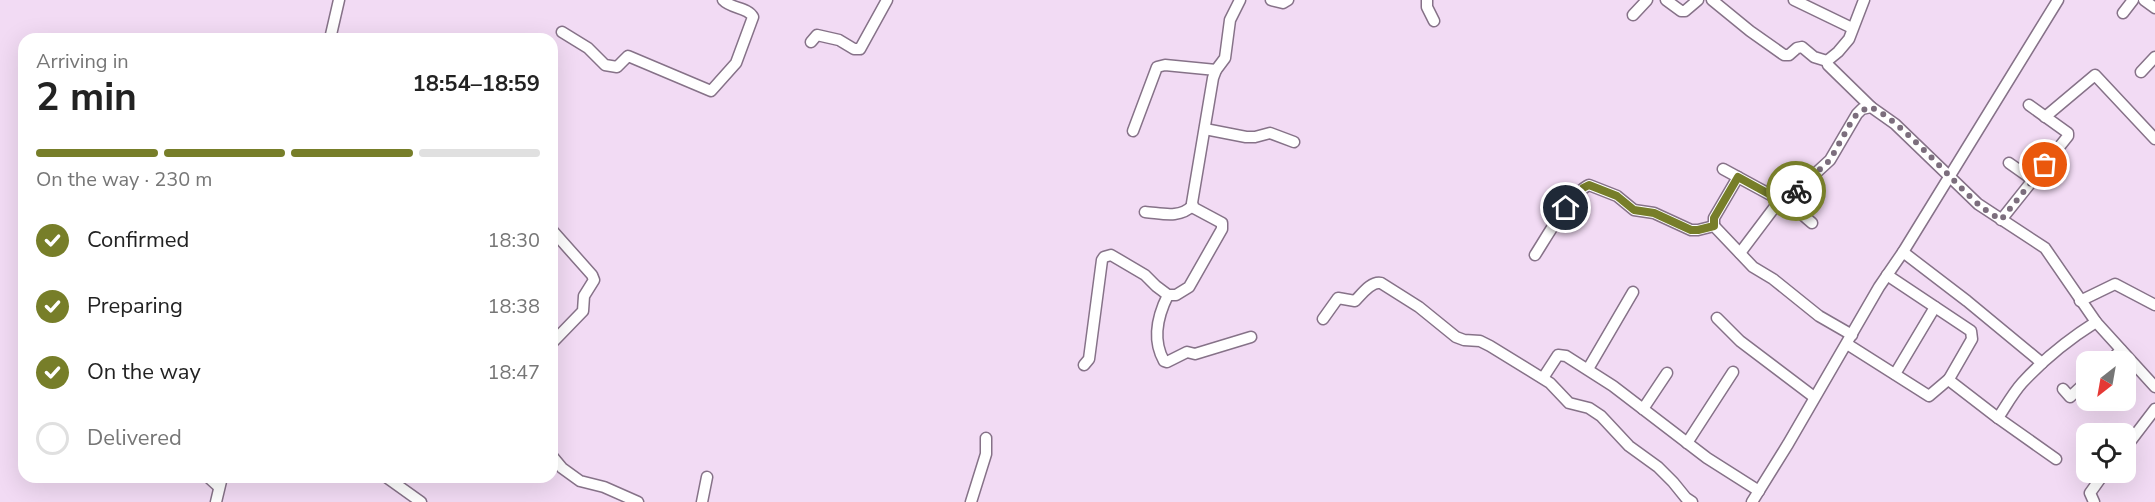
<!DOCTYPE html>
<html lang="en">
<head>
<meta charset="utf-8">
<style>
  body { margin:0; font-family:"Nunito Sans",sans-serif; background:#f6f6f6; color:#222; height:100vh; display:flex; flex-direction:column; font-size:22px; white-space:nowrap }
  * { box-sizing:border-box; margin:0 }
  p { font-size:20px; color:#767676 }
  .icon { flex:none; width:33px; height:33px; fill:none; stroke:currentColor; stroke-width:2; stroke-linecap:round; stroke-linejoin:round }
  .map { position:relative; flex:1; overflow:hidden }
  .drawer { position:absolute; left:18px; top:33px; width:540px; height:450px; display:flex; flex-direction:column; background:#fff; border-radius:18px; box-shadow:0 6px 24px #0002 }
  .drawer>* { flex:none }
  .needle { width:39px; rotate:211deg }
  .controls { position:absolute; left:2076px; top:351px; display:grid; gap:12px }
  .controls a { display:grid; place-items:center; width:60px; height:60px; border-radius:12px; background:#fff; box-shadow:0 6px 24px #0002; font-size:30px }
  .pin { position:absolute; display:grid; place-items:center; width:51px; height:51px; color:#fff; margin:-26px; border:3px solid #fff; border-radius:50%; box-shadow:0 2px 6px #0007 }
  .courier { position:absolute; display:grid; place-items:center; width:60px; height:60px; margin:-30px; border:4px solid #777e29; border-radius:50%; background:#fff; color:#222; box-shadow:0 2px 8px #0007 }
  .overview em { font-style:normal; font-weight:700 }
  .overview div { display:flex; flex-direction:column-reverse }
  .overview { display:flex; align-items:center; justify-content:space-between; height:102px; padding:0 18px }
  h1 { font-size:39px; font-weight:700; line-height:45px }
  .bar { display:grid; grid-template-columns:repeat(4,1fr); gap:9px 6px; align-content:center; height:72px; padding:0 18px }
  .bar i { height:8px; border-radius:4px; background:#e0e0e0 }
  .bar .active { background:#777e29 }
  .bar p { grid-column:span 4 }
  ol { padding:0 18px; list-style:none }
  li { display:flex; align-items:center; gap:18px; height:66px }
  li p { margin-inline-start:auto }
  li .icon { padding:6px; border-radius:50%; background:#777e29; color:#fff; stroke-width:4 }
  li:last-child { color:#767676 }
  li i { width:33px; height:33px; border:3px solid #e0e0e0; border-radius:50% }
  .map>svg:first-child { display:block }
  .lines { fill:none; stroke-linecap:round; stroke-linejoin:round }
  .street-casing { stroke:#867288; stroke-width:13 }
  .street { stroke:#fff; stroke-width:10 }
  .done { stroke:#7c6e7d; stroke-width:6; stroke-dasharray:0 10.8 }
  .route { stroke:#777e29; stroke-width:8 }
</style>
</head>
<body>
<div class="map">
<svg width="2155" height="502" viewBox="0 0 2155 502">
  <rect width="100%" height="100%" fill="#f2dbf4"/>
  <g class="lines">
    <defs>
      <g id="street">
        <polyline points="1271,0 1283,3 1288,0"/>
        <polyline points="1427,0 1427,7 1434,21"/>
        <polyline points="1666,0 1681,11 1685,11 1698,0"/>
        <polyline points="1712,0 1750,31 1784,55 1789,55 1797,48 1802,47 1814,57 1827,61"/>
        <polyline points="1794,0 1852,28"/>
        <polyline points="1864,0 1849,39 1838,52 1827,61 1828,65 1871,107"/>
        <polyline points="2144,0 2155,8"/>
        <polyline points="2123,13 2133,0"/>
        <polyline points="1633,15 1647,0"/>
        <path d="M562 32 588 48 605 65 617 67 628 56 711 91 736 63 753 17C748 7 731 9 723 0"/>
        <polyline points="330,39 339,0"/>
        <polyline points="811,42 817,35 839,40 854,49 860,49 887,0"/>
        <polyline points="2141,72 2155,57"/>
        <polyline points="2045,117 2095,75 2155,139"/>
        <polyline points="1205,129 1246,137 1255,137 1270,133 1294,142"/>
        <polyline points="1133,131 1157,67 1165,65 1216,70"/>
        <polyline points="2009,163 2033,180"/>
        <polyline points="1723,169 1780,200"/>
        <polyline points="1783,198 1812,223"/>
        <path d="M1145 212C1161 213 1179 219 1192 206"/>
        <polyline points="2001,220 2068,136 2068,133 2029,105"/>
        <polyline points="1714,226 1714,218 1738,177"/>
        <polyline points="552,230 592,275 594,280 584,296 583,311 552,343"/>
        <polyline points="1903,252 1967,301 2042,363"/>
        <polyline points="1740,253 1780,200 1792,195 1830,160 1857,114 1862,109 1871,107 1895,124 1978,204 2045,248 2096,322 2155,387"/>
        <path d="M1535 255C1546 238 1571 193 1589 185L1617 196 1634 210 1654 213 1691 230H1698L1714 226 1753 267 1773 279 1819 316 1852 335"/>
        <polyline points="1887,275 1971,331 1972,339 1949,379 1950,381 1998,418 2056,459"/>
        <path d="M1168 295C1158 315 1152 340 1164 361L1167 362 1187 352 1195 354 1251 337"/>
        <polyline points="2080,301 2115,284 2155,305"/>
        <polyline points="1717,318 1740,341 1814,397"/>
        <path d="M1323 319 1338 298 1355 301C1362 294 1371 281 1381 283L1419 307 1456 337 1464 340 1480 341 1490 346 1550 383 1569 403 1589 408 1601 416 1629 446 1658 467 1673 482 1686 498 1692 502"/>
        <polyline points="1847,344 1929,396 1949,379"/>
        <polyline points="2109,362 2121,350"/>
        <polyline points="1084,365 1089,359 1102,260 1104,257 1111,255 1145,275 1156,286 1168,295 1176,295 1189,287 1222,229 1222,223 1194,208 1192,203 1213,78 1216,70 1225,58 1230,20 1240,0"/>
        <polyline points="1588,369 1633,292"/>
        <polyline points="1895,374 1935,307"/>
        <polyline points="1543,378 1558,355 1566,356 1613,386 1707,458 1759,491"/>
        <polyline points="2063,389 2070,397 2086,382"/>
        <polyline points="1643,409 1667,373"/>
        <path d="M1998 418C2006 406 2013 393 2022 383 2044 359 2069 339 2096 322"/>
        <polyline points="1687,443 1733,372"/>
        <polyline points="2126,447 2155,409"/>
        <polyline points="552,456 562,468 580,481 604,487 638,502"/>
        <polyline points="208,477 219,487"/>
        <polyline points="386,477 421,502"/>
        <polyline points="216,502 222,477"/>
        <polyline points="702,502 707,477"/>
        <polyline points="971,502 986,454 986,438"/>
        <polyline points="1752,502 1788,444 1879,287 1903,252 2058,0"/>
        <polyline points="2094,502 2090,493 2105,472"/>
      </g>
    </defs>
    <use href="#street" class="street-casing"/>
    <use href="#street" class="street"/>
  </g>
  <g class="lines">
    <path class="done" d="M1796 191 1830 160 1854 117 1868 107C1890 109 1957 186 1978 204 1985 210 1993 215 2001 220L2045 165"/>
    <polyline class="route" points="1566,208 1583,188 1589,185 1617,196 1634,210 1654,213 1691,230 1698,230 1714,226 1714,218 1738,177 1780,200 1796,191"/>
  </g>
</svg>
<div class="controls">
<a><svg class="needle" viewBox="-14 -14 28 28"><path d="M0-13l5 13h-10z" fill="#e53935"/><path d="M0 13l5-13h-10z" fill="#767676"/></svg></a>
<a><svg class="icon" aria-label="locate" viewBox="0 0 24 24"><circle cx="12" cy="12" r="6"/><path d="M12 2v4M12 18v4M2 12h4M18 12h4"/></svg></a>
</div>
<div class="pin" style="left:2045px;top:165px;background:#ea580c"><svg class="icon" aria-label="bag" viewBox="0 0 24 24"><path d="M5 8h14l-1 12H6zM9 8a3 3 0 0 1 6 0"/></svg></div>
<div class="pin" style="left:1566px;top:208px;background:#1f2937"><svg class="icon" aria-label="home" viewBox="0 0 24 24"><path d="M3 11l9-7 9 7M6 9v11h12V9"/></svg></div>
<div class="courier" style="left:1796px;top:191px"><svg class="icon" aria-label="bike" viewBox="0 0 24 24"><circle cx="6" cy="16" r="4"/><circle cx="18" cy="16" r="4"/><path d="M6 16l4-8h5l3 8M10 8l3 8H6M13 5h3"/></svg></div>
<section class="drawer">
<div class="overview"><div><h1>2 min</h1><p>Arriving in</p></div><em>18:54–18:59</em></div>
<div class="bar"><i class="active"></i><i class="active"></i><i class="active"></i><i></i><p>On the way · 230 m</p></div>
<ol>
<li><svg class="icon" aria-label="check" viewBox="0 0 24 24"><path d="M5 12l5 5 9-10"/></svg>Confirmed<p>18:30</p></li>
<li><svg class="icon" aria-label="check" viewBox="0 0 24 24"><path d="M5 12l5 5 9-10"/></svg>Preparing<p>18:38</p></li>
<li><svg class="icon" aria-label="check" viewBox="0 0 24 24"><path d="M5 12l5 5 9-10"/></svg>On the way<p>18:47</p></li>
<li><i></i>Delivered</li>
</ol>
</section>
</div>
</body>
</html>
